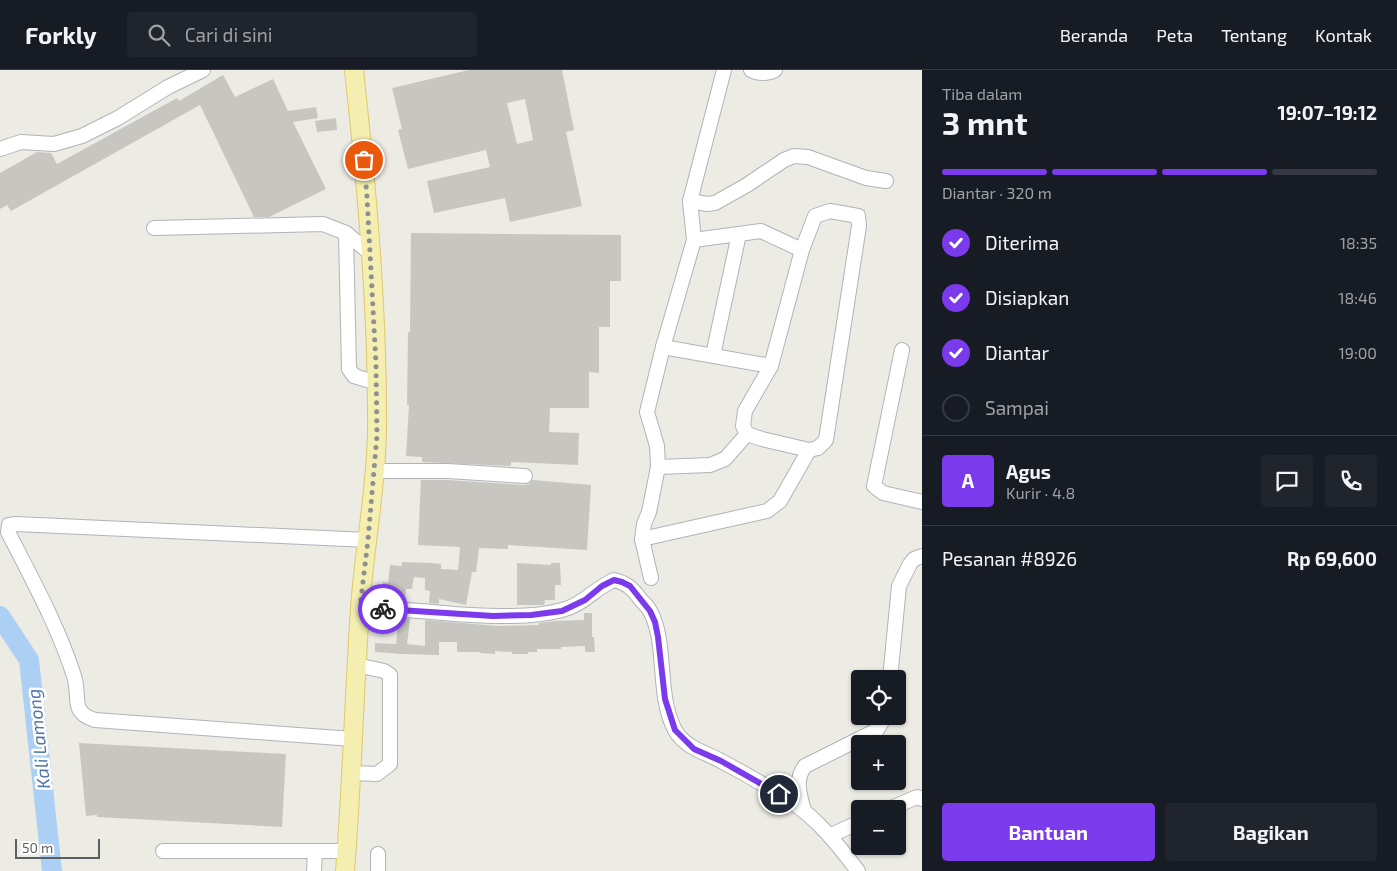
<!DOCTYPE html>
<html lang="id">
<head>
<meta charset="utf-8">
<style>
  body { margin:0; font-family:"Exo 2",sans-serif; background:#20242c; color:#f1f3f6; height:100vh; display:flex; flex-direction:column; font-size:19px; white-space:nowrap }
  * { box-sizing:border-box; margin:0 }
  p { font-size:16px; color:#9ea1a6 }
  .icon { flex:none; width:28px; height:28px; fill:none; stroke:currentColor; stroke-width:2; stroke-linecap:round; stroke-linejoin:round }
  .map { position:relative; flex:1; overflow:hidden }
  .sheet { display:flex; flex-direction:column; background:#171b24; width:475px }
  .sheet>* { flex:none }
  .tools { position:absolute; left:851px; top:600px; display:grid; gap:10px }
  .tools a { display:grid; place-items:center; width:55px; height:55px; border-radius:5px; background:#171b24; box-shadow:0 1px 4px #0004; font-size:25px }
  .scale { position:absolute; left:15px; bottom:12px; width:85px; box-sizing:border-box; padding-left:5px; border:2px solid #5c5e62; border-top:0; font-size:14px; line-height:18px; white-space:nowrap; color:#5c5e62; -webkit-text-stroke:4px #fff; paint-order:stroke }
  .pin { position:absolute; display:grid; place-items:center; width:42px; height:42px; color:#fff; margin:-21px; border:2px solid #fff; border-radius:50%; box-shadow:0 1px 5px #0007 }
  .courier { position:absolute; display:grid; place-items:center; width:50px; height:50px; margin:-25px; border:4px solid #7c3aed; border-radius:50%; background:#fff; color:#222; box-shadow:0 1px 6px #0007 }
  .headline em { font-style:normal; font-weight:700 }
  .headline div { display:flex; flex-direction:column-reverse }
  .headline { display:flex; align-items:center; justify-content:space-between; height:85px; padding:0 20px }
  h1 { font-size:32px; font-weight:700; line-height:38px }
  .bar { display:grid; grid-template-columns:repeat(4,1fr); gap:8px 5px; align-content:center; height:60px; padding:0 20px }
  .bar i { height:6px; border-radius:4px; background:#363941 }
  .bar .current { background:#7c3aed }
  .bar p { grid-column:span 4 }
  .line { display:flex; align-items:center; gap:12px; padding:0 20px; border-top:1px solid #363941 }
  .line div { flex:1 }
  .round { display:grid; place-items:center; flex:none; width:52px; height:52px; border-radius:5px; background:#20242c }
  ol { padding:0 20px; list-style:none }
  li { display:flex; align-items:center; gap:15px; height:55px }
  li p { margin-inline-start:auto }
  li .icon { padding:5px; border-radius:50%; background:#7c3aed; color:#fff; stroke-width:4 }
  li:last-child { color:#9ea1a6 }
  li i { width:28px; height:28px; border:2px solid #363941; border-radius:50% }
  .action { display:flex; gap:10px; margin-top:auto; padding:10px 20px }
  .action a { flex:1; height:58px; border-radius:5px; background:#7c3aed; color:#fff; font-size:20px; font-weight:700; line-height:58px; text-align:center }
  .action a+a { background:#20242c; color:#f1f3f6 }
  header { display:flex; align-items:center; gap:30px; box-sizing:border-box; height:70px; padding:0 25px; background:#171b24; border-bottom:1px solid #363941 }
  header strong { font-size:24px }
  nav { display:flex; gap:28px; margin-inline-start:auto; font-size:18px }
  .search { width:350px; height:45px; background:#20242c; display:flex; align-items:center; gap:12px; box-sizing:border-box; padding:0 18px; border-radius:5px; color:#9ea1a6; font-size:19px }
  main { display:flex; flex:1; min-height:0 }
  .map>svg:first-child { display:block }
  .lines { fill:none; stroke-linecap:round; stroke-linejoin:round }
  .river { stroke:#accff4; stroke-width:20 }
  .building { fill:#c8c6c0; fill-rule:evenodd }
  .minor-casing { stroke:#b1b3b7; stroke-width:16 }
  .major-casing { stroke:#dfc86a; stroke-width:20 }
  .minor { stroke:#fff; stroke-width:14 }
  .major { stroke:#f4efb1; stroke-width:18 }
  .done { stroke:#8e8f90; stroke-width:5; stroke-dasharray:0 9 }
  .route { stroke:#7c3aed; stroke-width:6 }
  .labels { text-anchor:middle; dominant-baseline:central; stroke-width:5; stroke-linejoin:round; paint-order:stroke }
  .water-label { font-size:18px; font-style:italic; fill:#4f75ac; stroke:#fff }
</style>
</head>
<body>
<header>
<strong>Forkly</strong>
<div class="search"><svg class="icon" aria-label="search" viewBox="0 0 24 24"><circle cx="10" cy="10" r="6"/><path d="M15 15l6 6"/></svg>Cari di sini</div>
<nav><a>Beranda</a><a>Peta</a><a>Tentang</a><a>Kontak</a></nav>
</header>
<main>
<div class="map">
<svg width="922" height="801" viewBox="0 0 922 801">
  <rect width="100%" height="100%" fill="#ecebe4"/>
  <g class="lines">
    <polyline class="river" points="0,546 29,590 52,801"/>
  </g>
  <g class="building">
    <path d="M469 0H562L574 60 566 62 582 136 510 152 505 128 434 143 427 111 490 97 486 80 408 99 398 60 402 59 392 18ZM525 29 533 70 517 74 507 33Z"/>
    <polygon points="223,5 235,27 273,9 288,41 316,37 318,48 293,52 326,119 269,147 254,147 200,35 11,141 7,135 0,139 0,103 37,82 51,83 57,94 177,28 179,31"/>
    <polygon points="336,48 337,60 317,62 315,51"/>
    <polygon points="411,163 621,165 621,211 610,211 610,257 599,257 599,303 589,302 589,338 550,338 549,362 579,363 578,395 511,392 511,396 422,392 422,387 406,386 409,335 407,335 408,262 410,262"/>
    <polygon points="421,410 448,410 524,415 529,414 532,410 591,415 587,480 508,475 508,479 479,478 476,502 472,502 466,535 439,529 439,534 429,533 430,521 425,520 425,508 414,507 412,519 406,519 405,531 382,530 383,512 388,513 390,495 402,496 402,492 431,493 441,494 441,499 458,500 460,477 418,475"/>
    <polygon points="517,493 551,495 551,493 560,493 561,515 555,515 555,530 545,530 544,535 517,535"/>
    <polygon points="584,543 592,543 592,567 594,567 595,582 585,582 585,576 561,577 561,579 537,579 537,582 528,582 528,584 512,584 512,582 495,581 495,584 480,583 480,582 457,582 457,572 439,572 439,585 403,584 375,582 375,573 396,574 398,556 376,554 377,547 410,549 407,574 425,576 425,550 498,556 539,555 539,553 555,551 584,550"/>
    <polygon points="79,673 286,684 282,757 97,747 97,745 86,746"/>
  </g>
  <g class="lines">
    <defs>
      <g id="minor">
        <path d="M751 0C758 4 768 4 775 0"/>
        <polyline points="0,79 21,72 54,74 82,66 118,48 168,17 203,0"/>
        <polyline points="690,131 707,134 715,133 747,115 784,90 794,86 808,87 866,108 886,111"/>
        <polyline points="154,158 323,154 346,163 371,184"/>
        <polyline points="346,163 349,299 354,306 377,313"/>
        <polyline points="694,170 761,161 802,180 815,146 830,141 858,146 859,156 826,370 818,378 809,380 762,369 747,364 743,356 745,341 771,296 802,180"/>
        <polyline points="663,277 771,296"/>
        <polyline points="902,280 874,416 883,423 922,432"/>
        <polyline points="713,285 739,164"/>
        <polyline points="658,397 710,395 725,389 747,364"/>
        <polyline points="374,401 448,401 525,406"/>
        <polyline points="642,469 767,441 780,431 809,380"/>
        <polyline points="651,508 642,469 644,454 649,442 658,397 657,376 647,342 663,277 694,170 690,131 724,0"/>
        <path d="M360 537C392 539 424 541 455 544 490 546 528 549 562 540 583 535 595 518 614 510 627 513 633 519 641 530 644 533 648 537 650 541 668 573 656 625 675 660 685 678 705 682 721 691 744 703 768 717 790 731 818 749 838 775 858 801"/>
        <polyline points="890,609 899,516 910,494 914,489 922,486"/>
        <path d="M353 669 95 650C69 642 81 627 74 606 58 556 32 509 8 462L9 455 16 454 368 470"/>
        <polyline points="352,703 377,704 390,694 390,605 384,601 357,595"/>
        <polyline points="889,739 917,727 922,729"/>
        <path d="M804 741C800 725 794 710 805 696L877 660 885 646"/>
        <polyline points="831,765 860,752"/>
        <polyline points="163,781 347,781"/>
        <polyline points="314,801 315,781"/>
        <polyline points="378,801 378,784"/>
      </g>
      <path id="major" d="M345 801C352 714 354 626 360 539 364 480 376 421 377 362 378 241 367 120 354 0"/>
    </defs>
    <use href="#minor" class="minor-casing"/>
    <use href="#major" class="major-casing"/>
    <use href="#minor" class="minor"/>
    <use href="#major" class="major"/>
  </g>
  <g class="lines">
    <polyline class="done" points="364,90 367,127 376,294 377,365 368,470 360,537 383,539"/>
    <polyline class="route" points="383,539 493,546 531,545 562,541 585,530 602,516 614,510 622,512 630,516 650,541 655,552 658,567 665,629 675,660 694,679 721,691 779,724"/>
  </g>
  <g class="labels">
    <g class="water-label">
      <text transform="translate(38 669) rotate(-96)">Kali Lamong</text>
    </g>
  </g>
</svg>
<div class="tools">
<a><svg class="icon" aria-label="locate" viewBox="0 0 24 24"><circle cx="12" cy="12" r="6"/><path d="M12 2v4M12 18v4M2 12h4M18 12h4"/></svg></a>
<a>+</a>
<a>−</a>
</div>
<div class="scale">50 m</div>
<div class="pin" style="left:364px;top:90px;background:#ea580c"><svg class="icon" aria-label="bag" viewBox="0 0 24 24"><path d="M5 8h14l-1 12H6zM9 8a3 3 0 0 1 6 0"/></svg></div>
<div class="pin" style="left:779px;top:724px;background:#1f2937"><svg class="icon" aria-label="home" viewBox="0 0 24 24"><path d="M3 11l9-7 9 7M6 9v11h12V9"/></svg></div>
<div class="courier" style="left:383px;top:539px"><svg class="icon" aria-label="bike" viewBox="0 0 24 24"><circle cx="6" cy="16" r="4"/><circle cx="18" cy="16" r="4"/><path d="M6 16l4-8h5l3 8M10 8l3 8H6M13 5h3"/></svg></div>
</div>
<section class="sheet">
<div class="headline"><div><h1>3 mnt</h1><p>Tiba dalam</p></div><em>19:07–19:12</em></div>
<div class="bar"><i class="current"></i><i class="current"></i><i class="current"></i><i></i><p>Diantar · 320 m</p></div>
<ol>
<li><svg class="icon" aria-label="check" viewBox="0 0 24 24"><path d="M5 12l5 5 9-10"/></svg>Diterima<p>18:35</p></li>
<li><svg class="icon" aria-label="check" viewBox="0 0 24 24"><path d="M5 12l5 5 9-10"/></svg>Disiapkan<p>18:46</p></li>
<li><svg class="icon" aria-label="check" viewBox="0 0 24 24"><path d="M5 12l5 5 9-10"/></svg>Diantar<p>19:00</p></li>
<li><i></i>Sampai</li>
</ol>
<div class="line" style="height:90px"><b class="round" style="background:#7c3aed;color:#fff">A</b><div><b>Agus</b><p>Kurir · 4.8</p></div><a class="round"><svg class="icon" aria-label="chat" viewBox="0 0 24 24"><path d="M4 5h16v11H9l-5 4z"/></svg></a><a class="round"><svg class="icon" aria-label="phone" viewBox="0 0 24 24"><path d="M5 4h4l2 5-3 2q2 4 5 5l2-3 5 2v4C11 20 4 13 5 4z"/></svg></a></div>
<div class="line" style="height:65px"><div>Pesanan #8926</div><b>Rp 69,600</b></div>
<div class="action"><a>Bantuan</a><a>Bagikan</a></div>
</section>
</main>
</body>
</html>
